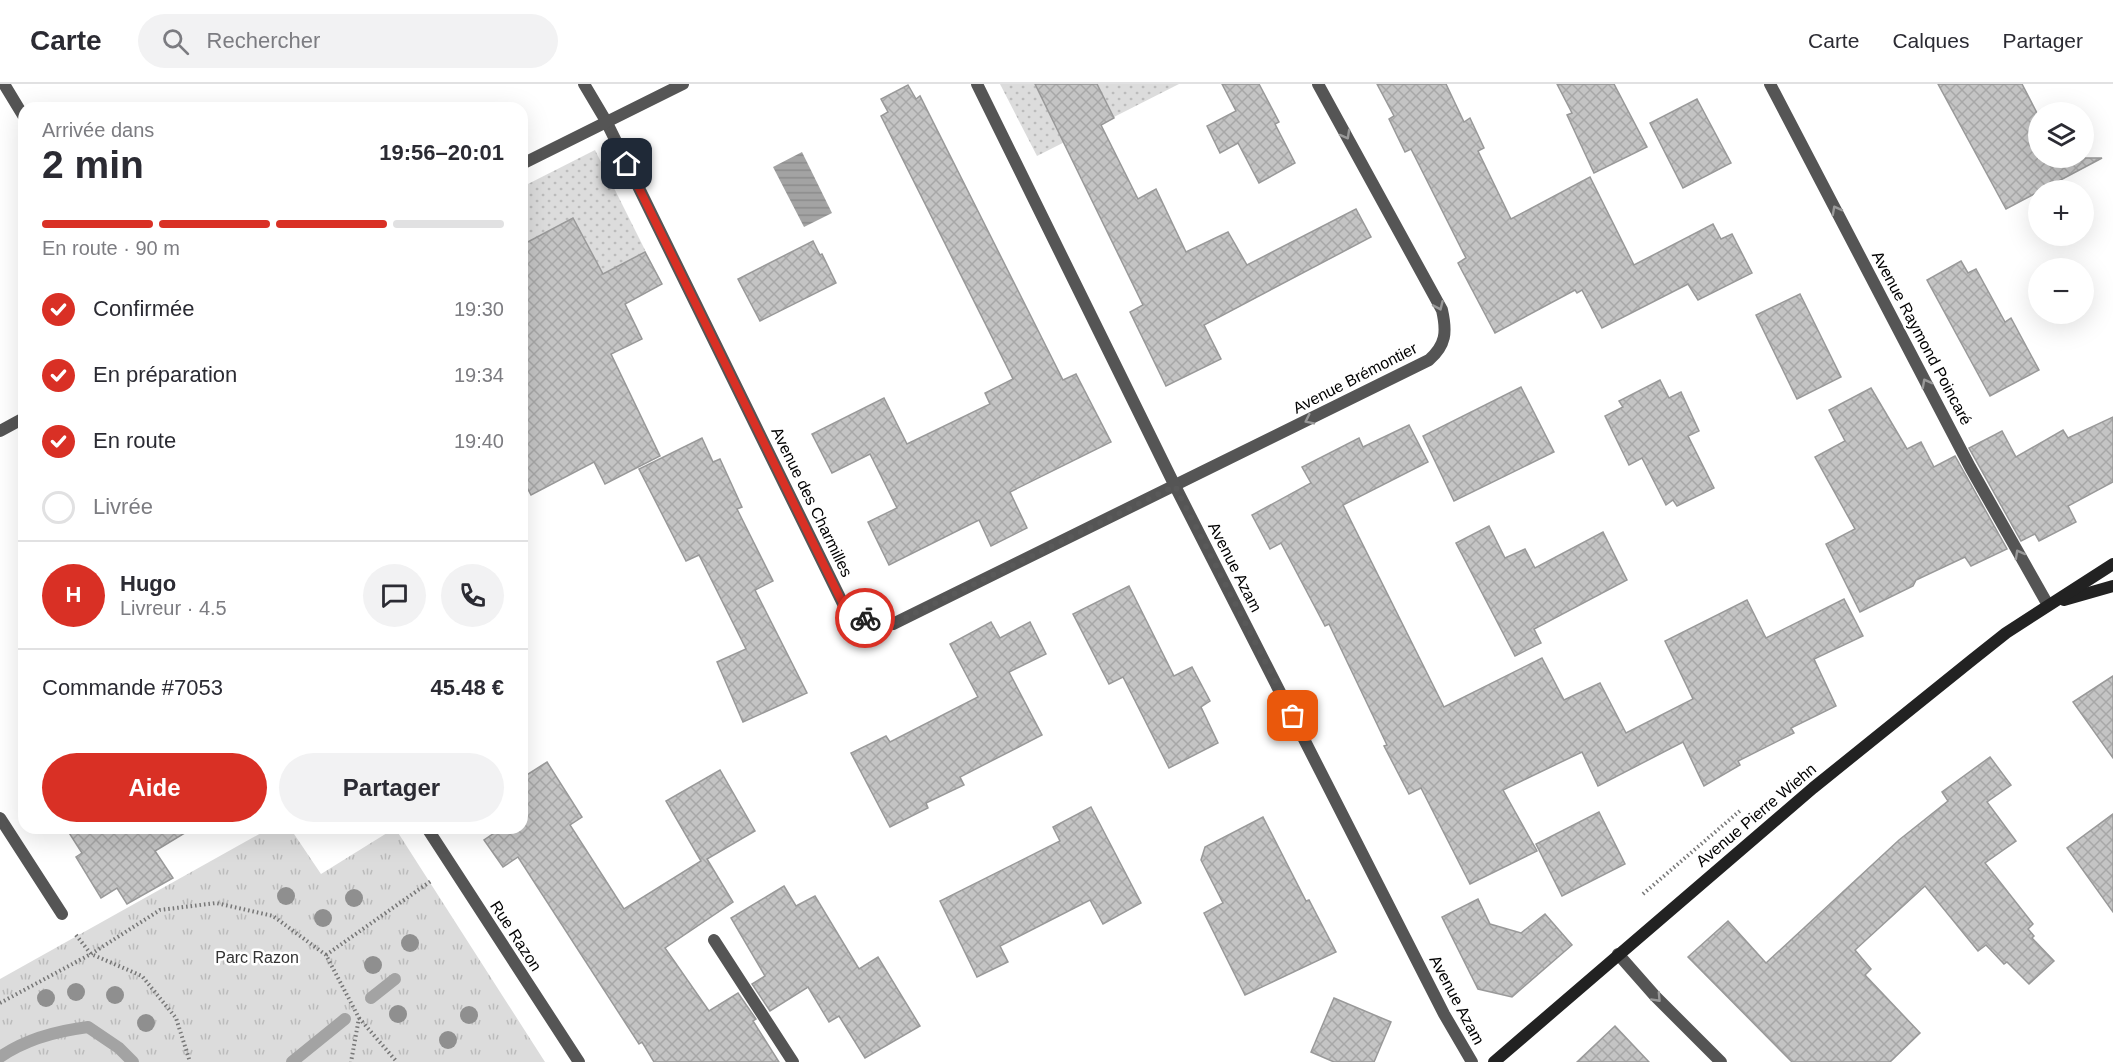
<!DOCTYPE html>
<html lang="fr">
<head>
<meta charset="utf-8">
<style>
  body { margin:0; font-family:Helvetica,sans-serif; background:#f2f2f3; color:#2b2b33; height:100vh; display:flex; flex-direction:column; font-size:22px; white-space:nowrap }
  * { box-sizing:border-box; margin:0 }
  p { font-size:20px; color:#7c7c81 }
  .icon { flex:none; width:33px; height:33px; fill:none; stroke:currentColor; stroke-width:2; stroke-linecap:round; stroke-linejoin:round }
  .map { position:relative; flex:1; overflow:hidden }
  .sheet { position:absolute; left:18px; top:18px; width:510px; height:732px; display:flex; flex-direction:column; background:#fff; border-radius:18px; box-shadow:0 6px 24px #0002 }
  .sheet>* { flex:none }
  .tools { position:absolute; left:2028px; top:18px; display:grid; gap:12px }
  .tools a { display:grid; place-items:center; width:66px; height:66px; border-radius:50%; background:#fff; box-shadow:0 6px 24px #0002; font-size:30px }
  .pin { position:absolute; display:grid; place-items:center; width:51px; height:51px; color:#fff; margin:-26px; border-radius:12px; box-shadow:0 3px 9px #0006 }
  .courier { position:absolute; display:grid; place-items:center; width:60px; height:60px; margin:-30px; border:4px solid #d93025; border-radius:50%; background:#fff; color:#222; box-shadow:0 2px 8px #0007 }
  .summary em { font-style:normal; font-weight:600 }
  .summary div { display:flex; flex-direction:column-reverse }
  .summary { display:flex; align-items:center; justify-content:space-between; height:102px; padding:0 24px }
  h1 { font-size:39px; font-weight:600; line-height:45px }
  .bar { display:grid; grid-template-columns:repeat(4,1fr); gap:9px 6px; align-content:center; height:72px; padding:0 24px }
  .bar i { height:8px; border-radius:4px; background:#e1e1e2 }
  .bar .active { background:#d93025 }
  .bar p { grid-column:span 4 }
  .line { display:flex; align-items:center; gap:15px; padding:0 24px; border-top:2px solid #e1e1e2 }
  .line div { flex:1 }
  .round { display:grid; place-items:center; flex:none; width:63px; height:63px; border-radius:32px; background:#f2f2f3 }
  ol { padding:0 24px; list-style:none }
  li { display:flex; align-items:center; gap:18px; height:66px }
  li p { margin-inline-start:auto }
  li .icon { padding:6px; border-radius:50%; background:#d93025; color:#fff; stroke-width:4 }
  li:last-child { color:#7c7c81 }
  li i { width:33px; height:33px; border:3px solid #e1e1e2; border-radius:50% }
  .button { display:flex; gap:12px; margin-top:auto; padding:12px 24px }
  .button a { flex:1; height:69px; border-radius:36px; background:#d93025; color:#fff; font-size:24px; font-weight:600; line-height:69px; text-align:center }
  .button a+a { background:#f2f2f3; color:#2b2b33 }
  header { display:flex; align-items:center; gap:36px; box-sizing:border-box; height:84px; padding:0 30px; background:#fff; border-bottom:2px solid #e1e1e2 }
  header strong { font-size:28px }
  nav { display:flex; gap:33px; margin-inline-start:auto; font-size:21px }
  .search { width:420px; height:54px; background:#f2f2f3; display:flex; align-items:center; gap:15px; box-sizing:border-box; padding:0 21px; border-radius:33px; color:#7c7c81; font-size:22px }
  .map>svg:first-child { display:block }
  .grass { fill:url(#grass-dots) }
  .park { fill:url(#park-tufts) }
  .water { fill:url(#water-rules) }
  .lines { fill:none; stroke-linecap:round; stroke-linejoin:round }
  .stream { stroke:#a3a3a3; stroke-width:12 }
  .building { fill:url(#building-cross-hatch); stroke:#999; stroke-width:1.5 }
  .path { stroke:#777; stroke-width:4; stroke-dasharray:1.5 3; stroke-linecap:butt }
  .lane { stroke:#555; stroke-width:12 }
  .street { stroke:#555; stroke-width:12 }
  .secondary { stroke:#222; stroke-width:12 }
  .tree { fill:#8f8f8f }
  .oneway { stroke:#999 }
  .done { stroke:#595959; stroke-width:6; stroke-dasharray:0 10.8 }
  .route { stroke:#d93025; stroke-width:8 }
  .labels { text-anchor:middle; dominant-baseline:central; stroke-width:5; stroke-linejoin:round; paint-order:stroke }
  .street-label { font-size:16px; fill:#000; stroke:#fff }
  .park-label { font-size:16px; fill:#333; stroke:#fff }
</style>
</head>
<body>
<header>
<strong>Carte</strong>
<div class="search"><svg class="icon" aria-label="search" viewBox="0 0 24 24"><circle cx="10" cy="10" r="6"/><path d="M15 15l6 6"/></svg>Rechercher</div>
<nav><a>Carte</a><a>Calques</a><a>Partager</a></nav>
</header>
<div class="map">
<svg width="2113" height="978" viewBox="0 0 2113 978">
  <defs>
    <pattern id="grass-dots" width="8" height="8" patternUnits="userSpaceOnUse" patternTransform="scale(1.5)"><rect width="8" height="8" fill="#dcdcdc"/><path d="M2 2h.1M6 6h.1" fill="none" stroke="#bbb" stroke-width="1.8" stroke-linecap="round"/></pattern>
    <pattern id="park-tufts" width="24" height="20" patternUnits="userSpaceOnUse" patternTransform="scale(1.5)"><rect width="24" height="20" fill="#dcdcdc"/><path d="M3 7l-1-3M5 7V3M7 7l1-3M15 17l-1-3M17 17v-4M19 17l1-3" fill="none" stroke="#bbb"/></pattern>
    <pattern id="water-rules" width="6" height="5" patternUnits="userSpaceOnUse" patternTransform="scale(1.5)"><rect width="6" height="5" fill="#a3a3a3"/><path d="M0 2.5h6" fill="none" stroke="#8b8b8b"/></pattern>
    <pattern id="building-cross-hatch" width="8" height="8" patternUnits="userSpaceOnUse" patternTransform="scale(1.5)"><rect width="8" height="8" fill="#c4c4c4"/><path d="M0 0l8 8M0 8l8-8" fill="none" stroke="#a7a7a7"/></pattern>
  </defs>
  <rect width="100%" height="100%" fill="#fff"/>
  <g class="grass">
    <polygon points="1000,0 1179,0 1037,72"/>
    <polygon points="595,66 662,200 555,257 522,201 522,103"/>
  </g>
  <polygon class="park" points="270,744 290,744 321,790 395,744 545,978 0,978 0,895"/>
  <polygon class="water" points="802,68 832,129 804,143 773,83"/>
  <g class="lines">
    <g class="stream">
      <polyline points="371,914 395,895"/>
      <path d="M0 973C26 955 56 947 88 943L119 964 133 978"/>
      <polyline points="292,978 345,935"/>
    </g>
  </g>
  <g class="building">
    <polygon points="1035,0 1097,0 1114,34 1101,41 1138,115 1156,105 1186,168 1228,148 1247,181 1356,125 1371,153 1204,241 1221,275 1166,302 1130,228 1143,221"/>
    <polygon points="1222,0 1259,0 1279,38 1275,40 1295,79 1259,99 1238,59 1220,69 1207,42 1236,27"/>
    <polygon points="1377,0 1446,0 1464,38 1470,34 1484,64 1478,67 1511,135 1590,93 1634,181 1713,140 1721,155 1732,150 1752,189 1698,216 1688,200 1602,244 1582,206 1577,209 1575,206 1495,249 1458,179 1466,174 1411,65 1405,68 1389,35 1394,32"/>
    <polygon points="1557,0 1614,0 1647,63 1594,89 1567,31 1572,29"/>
    <polygon points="1938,0 2022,0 2038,31 2038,74 2102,74 2006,125"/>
    <polygon points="908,1 916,15 920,12 1063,296 1076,290 1111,358 1010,408 1027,444 991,462 979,436 889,481 868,438 897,424 870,370 832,389 812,350 884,314 907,360 990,320 985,309 1013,295 881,32 888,28 881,15"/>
    <polygon points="1697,15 1731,79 1683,104 1650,39"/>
    <polygon points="573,134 603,190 645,168 662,200 625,220 642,255 611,270 660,372 605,400 594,378 531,411 522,394 522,161"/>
    <polygon points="813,157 820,171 822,170 836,199 760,237 738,195"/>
    <polygon points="1961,177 1968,189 1976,185 2005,238 2011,234 2039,286 1990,312 1927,196"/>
    <polygon points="1800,210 1841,293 1797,315 1756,231"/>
    <polygon points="1660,296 1669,314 1681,308 1699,347 1688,352 1714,404 1677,422 1673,416 1666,421 1642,374 1629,381 1605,332 1623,323 1619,317"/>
    <polygon points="1521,303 1554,368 1454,417 1423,352"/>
    <polygon points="1871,304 1907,365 1921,358 1934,383 1955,372 2007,465 1971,482 1965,473 1916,496 1913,502 1860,528 1826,460 1855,445 1815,373 1845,357 1829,326"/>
    <polygon points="2113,333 2113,398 2068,422 2076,438 2039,457 2035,450 2021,457 1969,364 2002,347 2016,373 2063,346 2068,354"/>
    <polygon points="1409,341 1428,378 1343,421 1444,623 1542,574 1564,616 1600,599 1626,649 1693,615 1665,557 1747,516 1766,554 1844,515 1863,552 1814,575 1836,622 1791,644 1794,649 1738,677 1740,681 1704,702 1683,658 1598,702 1582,668 1503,706 1537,767 1470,800 1421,704 1409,710 1384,662 1387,661 1329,540 1325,542 1281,459 1270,465 1252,431 1311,399 1302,383 1359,354 1363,363"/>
    <polygon points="702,354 713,378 720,375 742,423 737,425 773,497 755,506 807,609 743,638 717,578 746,565 699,471 686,477 639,385"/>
    <polygon points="1489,442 1505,474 1525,465 1535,484 1603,448 1627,496 1534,545 1541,559 1515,572 1456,459"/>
    <polygon points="1129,502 1174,592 1192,583 1210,617 1201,623 1218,659 1169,684 1123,593 1109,600 1073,530"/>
    <polygon points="991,538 1000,554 1030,538 1046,570 1009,588 1042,651 960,693 964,701 926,719 928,724 890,743 851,669 886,652 890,658 978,613 950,560"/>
    <polygon points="2113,592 2113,674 2073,618"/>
    <polygon points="1990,673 2011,701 1987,718 2016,757 1985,779 2033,840 2028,845 2034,852 2032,854 2054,877 2029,900 2007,878 2004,880 1986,861 1978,867 1925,802 1855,866 1871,885 1865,891 1920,949 1890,978 1792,978 1688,873 1728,837 1766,879 1899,756 1948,717 1942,708"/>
    <polygon points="547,678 582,733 570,741 624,825 701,777 666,717 720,686 755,747 707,775 733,818 665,864 709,927 738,909 756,935 753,937 779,978 654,978 642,958 639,960 518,773 503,783 484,756 500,745 500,744 522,744 522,694"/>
    <polygon points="1091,723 1141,819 1103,840 1090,816 1000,862 1008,878 977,893 940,817 1060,757 1053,743"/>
    <polygon points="1599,728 1625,780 1562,812 1536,760"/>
    <polygon points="2113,730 2113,828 2067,764"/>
    <polygon points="1263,733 1306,817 1309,816 1336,868 1245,911 1204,829 1223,819 1201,776 1205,763"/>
    <polygon points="66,744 193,744 155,767 173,794 127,820 117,804 101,814 76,773 82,769"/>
    <polygon points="784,802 796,822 815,812 859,885 878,873 920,942 865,974 839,932 829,938 808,903 770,927 752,900 765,892 731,834"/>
    <polygon points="1478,815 1490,840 1521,849 1545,830 1572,861 1512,913 1478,905 1442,833"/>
    <polygon points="1334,914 1391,938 1374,978 1334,978 1311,968"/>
    <polygon points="1615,942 1649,978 1577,978"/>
  </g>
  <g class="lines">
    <g class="path">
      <polyline points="1643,810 1742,725"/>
      <polyline points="76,851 91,870 142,892 176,934 190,978"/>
      <polyline points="326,871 431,797"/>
      <polyline points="0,919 91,870 160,826 216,819 273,832 326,871 359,934 351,978"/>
      <polyline points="359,934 397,978"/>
    </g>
    <polyline class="lane" points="714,856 793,978"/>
    <g class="street">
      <polyline points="4,0 24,33"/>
      <path d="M584 0 606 37 848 530 893 540 1429 276C1446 261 1447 248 1442 226L1318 0"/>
      <polyline points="977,0 1175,402 1444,930 1472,978"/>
      <polyline points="1770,0 1970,383 2048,521"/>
      <polyline points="522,80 683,0"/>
      <polyline points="0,347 24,334"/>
      <polyline points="0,734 62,830"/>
      <polyline points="427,744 579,978"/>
      <polyline points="1618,870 1655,912 1721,978"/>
    </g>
    <g class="secondary">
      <polyline points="2064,516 2113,502"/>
      <polyline points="1494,978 1813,704 1972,576 2006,549 2113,480"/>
    </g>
  </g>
  <g class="tree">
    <circle cx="286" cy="812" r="9"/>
    <circle cx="354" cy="814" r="9"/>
    <circle cx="323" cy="834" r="9"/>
    <circle cx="410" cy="859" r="9"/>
    <circle cx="373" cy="881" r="9"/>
    <circle cx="76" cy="908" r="9"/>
    <circle cx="115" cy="911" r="9"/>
    <circle cx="46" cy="914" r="9"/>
    <circle cx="398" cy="930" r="9"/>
    <circle cx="469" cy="931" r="9"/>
    <circle cx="146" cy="939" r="9"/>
    <circle cx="448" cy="956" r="9"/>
  </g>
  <defs><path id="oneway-chevron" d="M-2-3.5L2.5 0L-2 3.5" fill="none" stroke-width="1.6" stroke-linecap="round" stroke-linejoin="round" transform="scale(1.5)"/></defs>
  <g class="oneway">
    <use href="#oneway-chevron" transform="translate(1346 51) rotate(61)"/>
    <use href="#oneway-chevron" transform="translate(1836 126) rotate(-118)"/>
    <use href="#oneway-chevron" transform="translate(1439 222) rotate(66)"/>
    <use href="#oneway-chevron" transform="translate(1926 299) rotate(-118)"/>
    <use href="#oneway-chevron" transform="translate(1309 336) rotate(154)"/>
    <use href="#oneway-chevron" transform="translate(2019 470) rotate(-119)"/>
    <use href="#oneway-chevron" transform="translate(1657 914) rotate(47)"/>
  </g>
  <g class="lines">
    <polyline class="done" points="865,534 893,540 1175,402 1293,632"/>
    <polyline class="route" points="627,80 848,530 865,534"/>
  </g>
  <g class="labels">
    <g class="street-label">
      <text transform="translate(1922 254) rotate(62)">Avenue Raymond Poincaré</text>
      <text transform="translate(1355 294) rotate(-27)">Avenue Brémontier</text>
      <text transform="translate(812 418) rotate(64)">Avenue des Charmilles</text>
      <text transform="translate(1235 483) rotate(63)">Avenue Azam</text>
      <text transform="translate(1756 731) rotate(-40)">Avenue Pierre Wiehn</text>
      <text transform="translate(516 852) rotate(57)">Rue Razon</text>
      <text transform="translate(1457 916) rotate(62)">Avenue Azam</text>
    </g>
    <g class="park-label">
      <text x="257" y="873">Parc Razon</text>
    </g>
  </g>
</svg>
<div class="tools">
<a><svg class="icon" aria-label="layers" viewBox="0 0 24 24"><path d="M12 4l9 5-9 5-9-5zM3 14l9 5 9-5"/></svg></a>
<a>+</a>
<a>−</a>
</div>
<div class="pin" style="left:1293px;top:632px;background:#ea580c"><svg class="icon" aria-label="bag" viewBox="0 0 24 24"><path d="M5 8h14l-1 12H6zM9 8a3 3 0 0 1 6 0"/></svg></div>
<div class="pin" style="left:627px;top:80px;background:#1f2937"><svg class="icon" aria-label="home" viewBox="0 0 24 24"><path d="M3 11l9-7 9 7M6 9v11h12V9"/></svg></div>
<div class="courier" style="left:865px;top:534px"><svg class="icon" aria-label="bike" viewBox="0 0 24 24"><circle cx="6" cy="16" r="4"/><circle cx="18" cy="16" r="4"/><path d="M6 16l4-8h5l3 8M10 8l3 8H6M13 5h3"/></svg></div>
<section class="sheet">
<div class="summary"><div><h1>2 min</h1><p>Arrivée dans</p></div><em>19:56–20:01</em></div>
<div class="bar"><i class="active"></i><i class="active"></i><i class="active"></i><i></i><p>En route · 90 m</p></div>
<ol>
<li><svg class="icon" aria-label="check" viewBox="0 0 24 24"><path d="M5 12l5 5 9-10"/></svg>Confirmée<p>19:30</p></li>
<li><svg class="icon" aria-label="check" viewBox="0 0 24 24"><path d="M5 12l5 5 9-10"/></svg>En préparation<p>19:34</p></li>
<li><svg class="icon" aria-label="check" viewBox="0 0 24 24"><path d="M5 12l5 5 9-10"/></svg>En route<p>19:40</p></li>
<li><i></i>Livrée</li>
</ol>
<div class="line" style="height:108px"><b class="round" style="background:#d93025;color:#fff">H</b><div><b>Hugo</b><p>Livreur · 4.5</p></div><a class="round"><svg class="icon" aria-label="chat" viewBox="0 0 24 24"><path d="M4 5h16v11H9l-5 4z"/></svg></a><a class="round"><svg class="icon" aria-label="phone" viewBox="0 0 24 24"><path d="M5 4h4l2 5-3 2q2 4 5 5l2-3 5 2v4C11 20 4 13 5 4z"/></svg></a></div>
<div class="line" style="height:78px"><div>Commande #7053</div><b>45.48 €</b></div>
<div class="button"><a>Aide</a><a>Partager</a></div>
</section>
</div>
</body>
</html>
